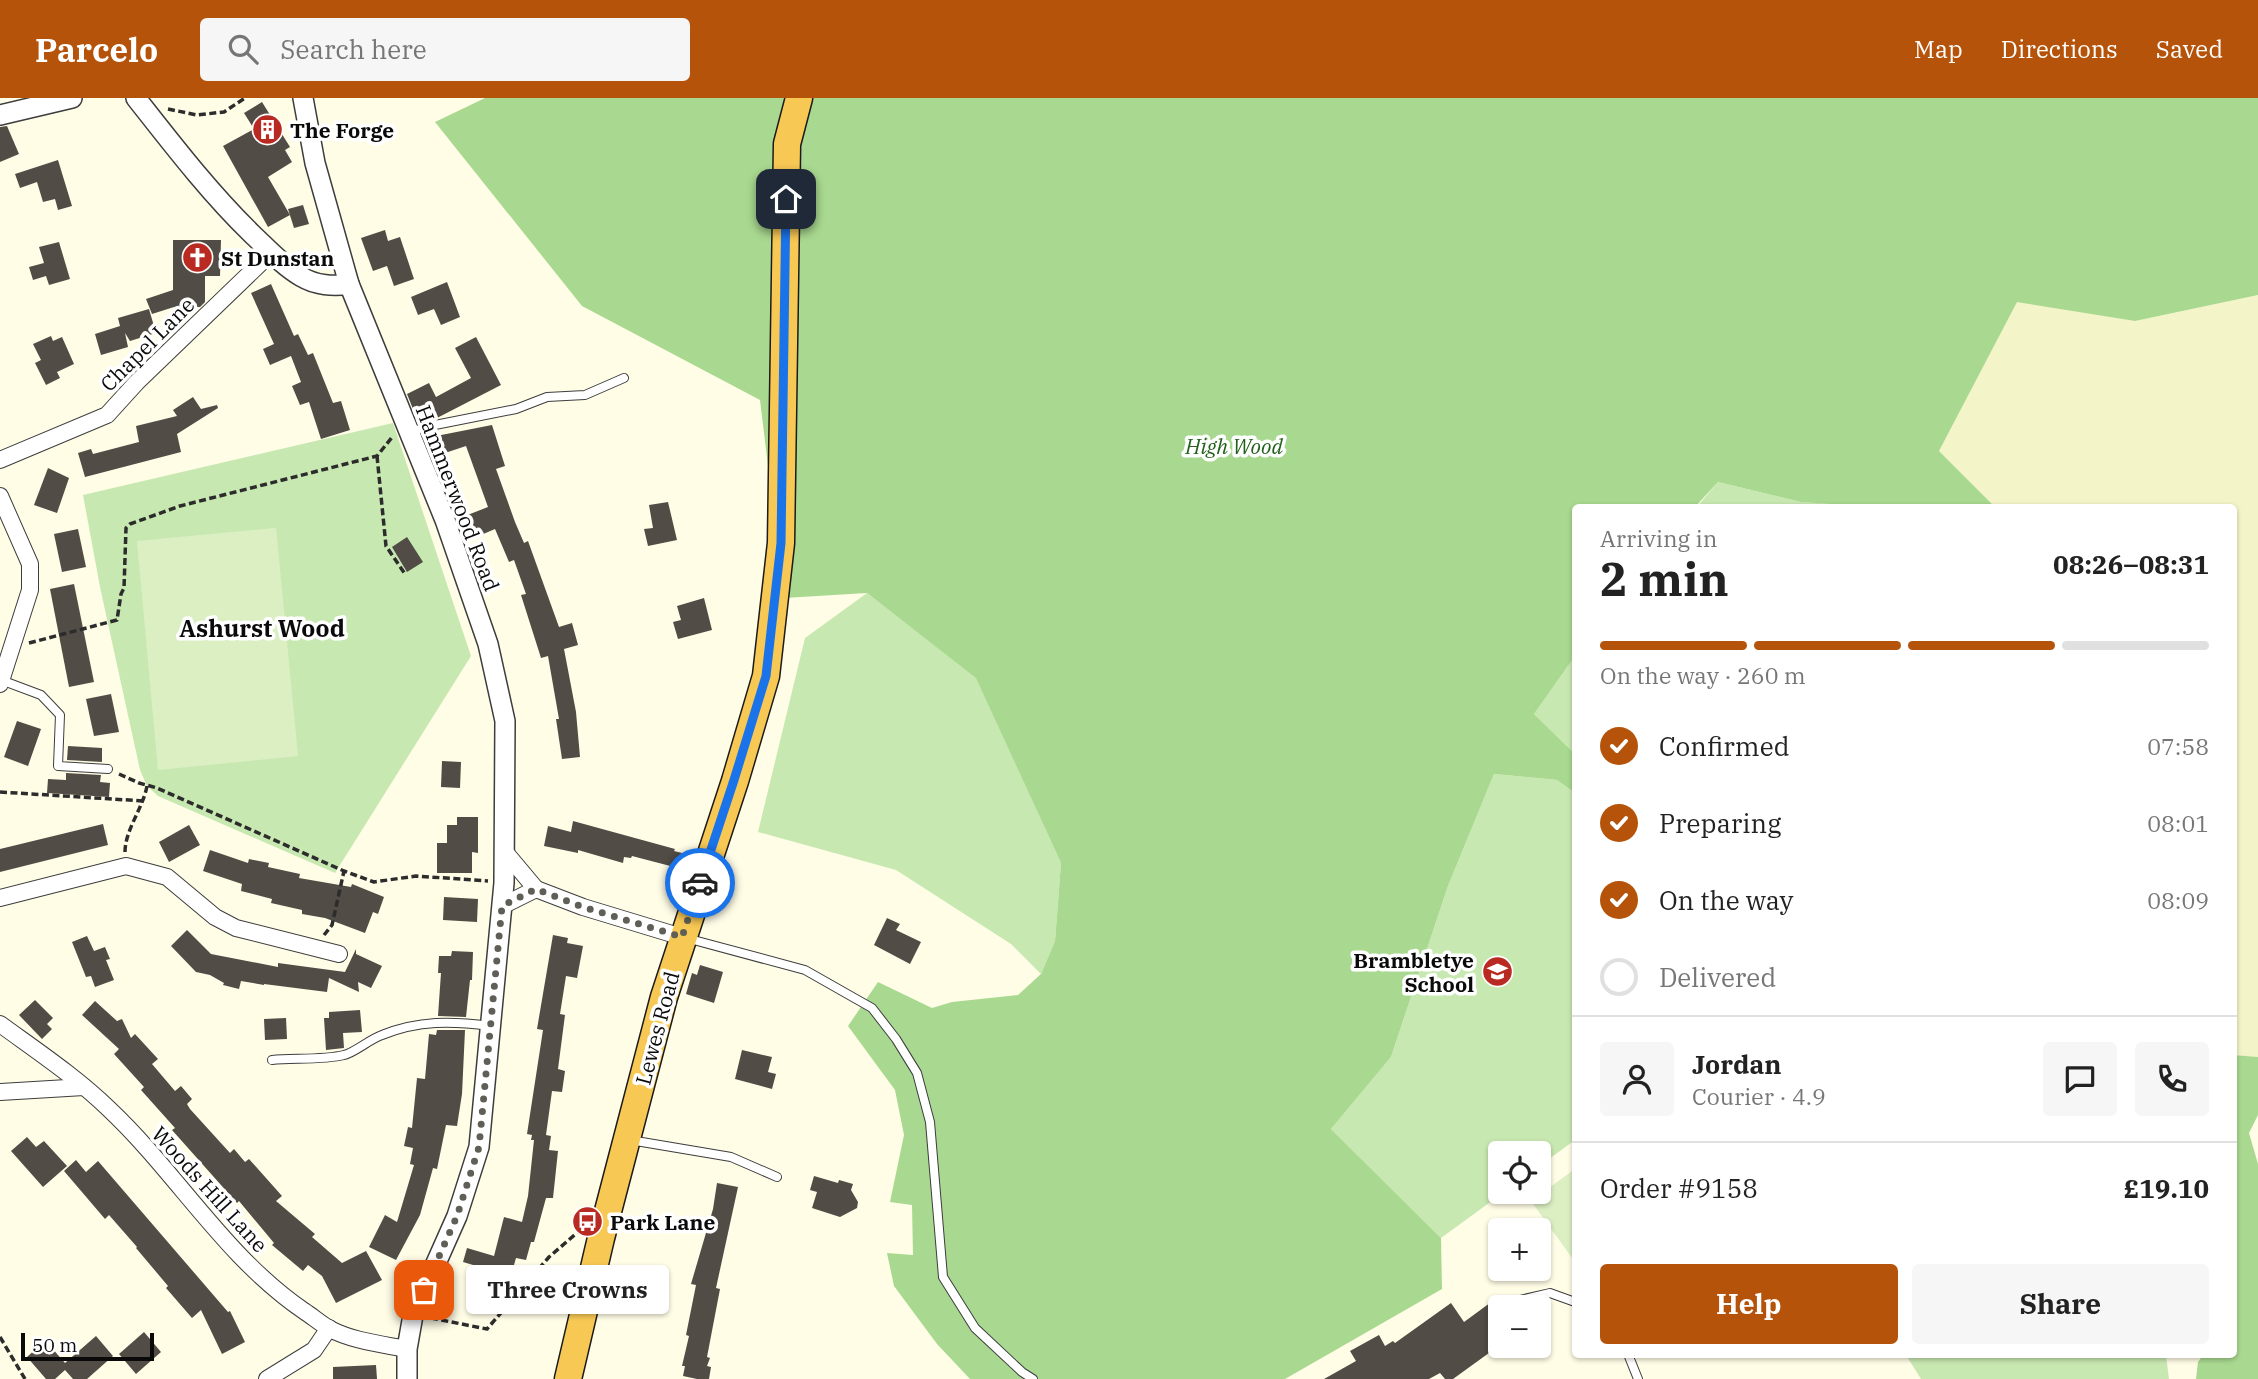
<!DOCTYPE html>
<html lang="en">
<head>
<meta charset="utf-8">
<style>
  body { margin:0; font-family:"IBM Plex Serif",serif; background:#f6f6f6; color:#222; height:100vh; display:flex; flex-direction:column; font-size:26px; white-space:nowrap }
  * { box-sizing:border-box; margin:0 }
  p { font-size:23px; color:#767676 }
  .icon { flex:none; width:38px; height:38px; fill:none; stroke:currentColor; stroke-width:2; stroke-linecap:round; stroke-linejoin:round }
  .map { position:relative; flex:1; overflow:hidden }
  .drawer { position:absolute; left:1572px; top:406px; width:665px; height:854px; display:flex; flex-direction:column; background:#fff; border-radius:7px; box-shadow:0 2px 5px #0004 }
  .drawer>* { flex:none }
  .fabs { position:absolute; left:1488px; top:1043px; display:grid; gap:14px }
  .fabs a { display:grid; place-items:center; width:63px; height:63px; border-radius:7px; background:#fff; box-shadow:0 2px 5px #0004; font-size:35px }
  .scale { position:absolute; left:21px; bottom:18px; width:133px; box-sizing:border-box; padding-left:7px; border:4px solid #0a0a0a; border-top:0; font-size:19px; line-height:24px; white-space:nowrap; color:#0a0a0a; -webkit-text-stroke:5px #fff; paint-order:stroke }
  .pin { position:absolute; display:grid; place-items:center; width:60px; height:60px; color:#fff; margin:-30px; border-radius:14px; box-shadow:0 4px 10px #0006 }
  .courier { position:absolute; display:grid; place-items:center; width:70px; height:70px; margin:-35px; border:5px solid #1a73e8; border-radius:50%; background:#fff; color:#222; box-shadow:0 2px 9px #0007 }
  .bubble { position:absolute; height:49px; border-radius:7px; background:#fff; box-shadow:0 2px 5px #0004; font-size:23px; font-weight:800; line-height:49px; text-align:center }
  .overview em { font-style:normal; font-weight:800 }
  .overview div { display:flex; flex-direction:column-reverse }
  .overview { display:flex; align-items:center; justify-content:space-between; height:119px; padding:0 28px }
  h1 { font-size:46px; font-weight:800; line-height:52px }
  .bar { display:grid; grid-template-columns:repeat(4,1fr); gap:10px 7px; align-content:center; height:84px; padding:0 28px }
  .bar i { height:9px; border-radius:5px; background:#e0e0e0 }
  .bar .current { background:#b45309 }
  .bar p { grid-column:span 4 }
  .line { display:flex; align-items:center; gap:18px; padding:0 28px; border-top:2px solid #e0e0e0 }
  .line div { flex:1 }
  .round { display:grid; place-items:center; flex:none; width:74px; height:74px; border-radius:7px; background:#f6f6f6 }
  ol { padding:0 28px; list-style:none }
  li { display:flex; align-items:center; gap:21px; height:77px }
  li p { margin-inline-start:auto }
  li .icon { padding:7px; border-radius:50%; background:#b45309; color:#fff; stroke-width:4 }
  li:last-child { color:#767676 }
  li i { width:38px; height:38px; border:4px solid #e0e0e0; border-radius:50% }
  .primary-button { display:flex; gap:14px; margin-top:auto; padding:14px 28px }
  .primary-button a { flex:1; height:80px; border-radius:7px; background:#b45309; color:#fff; font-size:28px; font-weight:800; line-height:80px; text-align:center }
  .primary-button a+a { background:#f6f6f6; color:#222 }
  header { display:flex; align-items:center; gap:42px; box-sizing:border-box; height:98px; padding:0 35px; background:#b45309; color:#fff }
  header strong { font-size:33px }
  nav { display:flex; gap:38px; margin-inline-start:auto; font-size:24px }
  .search { width:490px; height:63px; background:#f6f6f6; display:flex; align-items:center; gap:18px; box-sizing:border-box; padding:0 24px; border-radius:7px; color:#767676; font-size:26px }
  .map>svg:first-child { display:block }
  .farmland { fill:#f3f4c7 }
  .green { fill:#c8e8b1 }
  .forest { fill:#a9d990 }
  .pitch { fill:#dbefc3 }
  .building { fill:#524c46 }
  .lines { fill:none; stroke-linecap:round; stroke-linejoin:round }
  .service-casing { stroke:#3d3d3d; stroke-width:10 }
  .minor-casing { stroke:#3d3d3d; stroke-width:18 }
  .tertiary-casing { stroke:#3d3d3d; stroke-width:22 }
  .trunk-casing { stroke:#1b1b1b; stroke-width:29 }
  .path { stroke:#2c2c2c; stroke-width:3.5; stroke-dasharray:7 3.5; stroke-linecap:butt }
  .service { stroke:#fff; stroke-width:8 }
  .minor { stroke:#fff; stroke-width:16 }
  .tertiary { stroke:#fff; stroke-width:19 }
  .trunk { stroke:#f8c854; stroke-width:26 }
  .done { stroke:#605f57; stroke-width:7; stroke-dasharray:0 12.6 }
  .route { stroke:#1a73e8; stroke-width:9 }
  .labels { text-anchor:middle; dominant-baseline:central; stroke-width:7; stroke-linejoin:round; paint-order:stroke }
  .poi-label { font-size:21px; font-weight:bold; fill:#0a0a0a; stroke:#fff; text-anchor:start }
  .street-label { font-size:21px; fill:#0a0a0a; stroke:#fff }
  .park-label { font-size:21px; font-style:italic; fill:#22601b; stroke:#fff }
  .quarter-label { font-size:24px; font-weight:bold; fill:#0a0a0a; stroke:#fff }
</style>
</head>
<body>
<header>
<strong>Parcelo</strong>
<div class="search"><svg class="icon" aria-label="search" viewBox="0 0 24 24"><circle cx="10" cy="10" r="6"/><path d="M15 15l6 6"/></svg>Search here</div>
<nav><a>Map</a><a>Directions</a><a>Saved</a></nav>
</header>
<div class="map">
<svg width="2258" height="1281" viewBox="0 0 2258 1281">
  <rect width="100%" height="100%" fill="#fffde6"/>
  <polygon class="farmland" points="2258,197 2258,959 2233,957 2233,410 1995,409 1939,353 2017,203 2135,223"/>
  <g class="green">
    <polygon points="393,325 471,558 335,775 158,698 147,688 140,672 100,489 83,397"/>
    <polygon points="1718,384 1801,404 1891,409 1696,410"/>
    <polygon points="867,495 977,580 1061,765 1055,843 1041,876 1011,846 896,772 758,734 805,540"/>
    <polygon points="1575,558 1575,656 1534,616"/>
    <polygon points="1494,676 1557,682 1575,695 1575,1042 1538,1069 1538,1055 1500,1055 1500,1094 1504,1094 1441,1140 1331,1031 1391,959 1448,788"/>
    <polygon points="1906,1257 2166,1257 2169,1281 1921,1281"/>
  </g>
  <g class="forest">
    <polygon points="485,0 2258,0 2258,197 2135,223 2017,204 1939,353 1995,409 1891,410 1801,404 1718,384 1695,409 1575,410 1575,558 1534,616 1575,656 1575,695 1557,682 1494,676 1448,788 1391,959 1331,1031 1441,1140 1442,1191 1285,1281 970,1281 937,1246 894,1188 887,1155 913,1157 912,1107 890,1104 904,1037 895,992 848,928 878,884 932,910 952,904 1018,897 1041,876 1055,843 1061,765 976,580 867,495 784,500 760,302 582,208 435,24"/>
    <polygon points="2233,957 2258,959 2258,1017 2249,1035 2258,1066 2258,1281 2196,1281 2198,1264 2203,1257 2233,1256"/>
  </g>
  <g class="pitch">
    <polygon points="276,430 298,658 158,672 137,443"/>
    <polygon points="1575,1071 1575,1164 1531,1103"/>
  </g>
  <g class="building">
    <polygon points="262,4 290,49 285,52 292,64 268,79 290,117 268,129 223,48 254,31 244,15"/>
    <polygon points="7,28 19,56 0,64 0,29"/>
    <polygon points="58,62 72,108 58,112 55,101 43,104 37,84 20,90 15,76"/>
    <polygon points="303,107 309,126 294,130 288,111"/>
    <polygon points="385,132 388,143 400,139 414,181 394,188 387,168 373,173 361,140"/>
    <polygon points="173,142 221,142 220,178 205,178 205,204 200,209 174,209 152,216 146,201 173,192"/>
    <polygon points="59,144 70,181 49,187 46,178 33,182 29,169 44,165 39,149"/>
    <polygon points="447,184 460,219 441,227 434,211 418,217 411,199"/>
    <polygon points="271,186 294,238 298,236 308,257 313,255 333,305 341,303 350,332 321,341 309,304 300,307 292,288 301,284 291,258 270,267 263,251 274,246 251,195"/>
    <polygon points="149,211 156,235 130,243 125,235 128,249 101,257 95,236 120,228 118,220"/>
    <polygon points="51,238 53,243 62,239 74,266 57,274 60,280 46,287 35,265 41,262 33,246"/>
    <polygon points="476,239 501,287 437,320 421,324 418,314 415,316 407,296 429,285 436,299 471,280 455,250"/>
    <polygon points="193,299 201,311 217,307 218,310 177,336 181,354 85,379 78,355 91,351 93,356 139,344 136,328 177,318 173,312"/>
    <polygon points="492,327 505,368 496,371 515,424 524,445 528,443 559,529 572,525 578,547 564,551 576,614 580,659 562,661 556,621 559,621 548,558 541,560 521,497 526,496 514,462 509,464 495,431 474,440 465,418 488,409 466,348 433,359 426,340"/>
    <polygon points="48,370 69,380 57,415 34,407"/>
    <polygon points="668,404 677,442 648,448 644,431 653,430 649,407"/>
    <polygon points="78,431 86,469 62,474 54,436"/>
    <polygon points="407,439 423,464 407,474 392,449"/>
    <polygon points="74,486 94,584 69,589 50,491"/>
    <polygon points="704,500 712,532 678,541 673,524 681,522 677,508"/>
    <polygon points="111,596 119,634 94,638 86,601"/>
    <polygon points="17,623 41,631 28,668 4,659"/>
    <polygon points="68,648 102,650 102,664 67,662"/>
    <polygon points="442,663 461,664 460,690 441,689"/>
    <polygon points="66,675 101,677 100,684 110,685 109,699 47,695 48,681 66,682"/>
    <polygon points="457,719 478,719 478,755 472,754 472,775 437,775 437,745 447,745 447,727 457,727"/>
    <polygon points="573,723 675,751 674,753 682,755 678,770 632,758 631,760 624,759 623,765 578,752 578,755 544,748 548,728 571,734"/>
    <polygon points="103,726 108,747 0,774 0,751"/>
    <polygon points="189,727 200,747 169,764 159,744"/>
    <polygon points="210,752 248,765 249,761 269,765 268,769 300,776 299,780 351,789 352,786 384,799 378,816 373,814 365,835 325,820 302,816 302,812 271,805 272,801 241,793 242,786 203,773"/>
    <polygon points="444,799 478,801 477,824 443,822"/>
    <polygon points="887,820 900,826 896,832 921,844 910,866 874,847"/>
    <polygon points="187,832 211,856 278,869 278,865 345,874 356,851 356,856 382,868 371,890 358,884 359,894 329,880 327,894 264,886 264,887 241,883 239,891 223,887 224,885 210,877 196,874 171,848"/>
    <polygon points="553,837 568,840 567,845 583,848 577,880 566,878 560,916 565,917 558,971 565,973 562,994 552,993 546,1037 551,1038 549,1052 558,1053 553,1100 546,1100 534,1144 531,1144 526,1162 516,1160 510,1181 489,1175 490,1172 463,1164 467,1150 494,1158 504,1119 522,1124 528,1098 534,1042 531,1042 532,1037 527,1036 543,932 537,931"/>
    <polygon points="87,838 94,853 105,849 110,861 106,862 114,882 95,889 91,878 86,879 72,844"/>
    <polygon points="452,853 473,854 472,882 470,882 466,919 438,918 441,875 438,875 439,858 451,858"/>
    <polygon points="700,867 723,874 714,905 686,896 692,875 697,877"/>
    <polygon points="35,902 53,920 47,926 52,931 42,941 19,917"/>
    <polygon points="95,903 117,923 122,921 131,940 135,936 158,961 152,966 175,993 181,988 192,1001 187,1006 190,1011 230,1055 234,1051 245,1064 249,1061 282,1098 276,1103 315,1136 312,1139 342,1165 366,1153 382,1182 336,1205 322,1178 308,1167 303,1173 272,1147 274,1145 239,1103 237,1105 172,1032 175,1030 141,992 144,989 114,956 119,951 82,917"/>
    <polygon points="360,912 362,934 343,935 344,950 326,952 324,920 329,920 329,914"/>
    <polygon points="286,920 287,941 265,942 264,921"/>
    <polygon points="437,932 465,932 462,996 457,1028 446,1027 437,1071 433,1070 420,1117 396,1162 369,1149 385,1117 397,1124 414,1067 410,1066 413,1050 404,1048 408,1029 412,1030 417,980 425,981 429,936 436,937"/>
    <polygon points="742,952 772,959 768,974 776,976 772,991 735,981"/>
    <polygon points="27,1039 36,1049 44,1043 67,1068 43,1089 11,1053"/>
    <polygon points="76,1062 86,1074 98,1063 228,1214 230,1213 245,1244 222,1256 201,1212 192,1220 166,1190 168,1188 136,1150 137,1149 109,1117 105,1121 64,1073"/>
    <polygon points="814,1078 838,1085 839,1082 853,1086 851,1092 858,1104 857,1110 840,1119 812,1110 817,1094 810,1092"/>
    <polygon points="717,1085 738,1089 716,1190 720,1191 707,1259 710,1260 707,1268 711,1269 709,1281 697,1281 683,1278 685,1268 682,1268 689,1238 686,1237 696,1187 691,1186 713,1111"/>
    <polygon points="1494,1202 1500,1211 1500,1247 1453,1281 1445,1281 1440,1275 1429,1281 1324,1281 1356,1263 1350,1253 1379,1237 1385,1248 1393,1243 1395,1245 1451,1205 1464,1224"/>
    <polygon points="144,1234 161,1254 136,1276 119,1256"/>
    <polygon points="96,1238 113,1258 87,1281 73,1281 65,1272 55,1281 46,1281 27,1259 40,1247 46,1253 51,1249 65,1265"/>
    <polygon points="376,1267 377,1281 333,1281 333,1269"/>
  </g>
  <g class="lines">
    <defs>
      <g id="service">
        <polyline points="409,334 430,328 516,311 547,299 585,297 624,280"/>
        <polyline points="1,582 41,597 60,617 58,668 108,671"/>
        <polyline points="686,840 805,872 872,910 896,941 917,975 930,1024 943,1179 975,1230 1022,1274 1033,1281"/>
        <path d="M272 962C293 960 324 962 344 957 354 955 370 941 382 937 419 922 452 923 490 928"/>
        <polyline points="630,1042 731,1059 777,1079"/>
        <polyline points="1511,1204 1550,1195 1575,1204"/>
        <polyline points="1628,1256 1638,1281"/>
      </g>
      <g id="minor">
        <polyline points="0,362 107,317 137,284 271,155"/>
        <polyline points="0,398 30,466 30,492 0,586"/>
        <polyline points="536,791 583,809 682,839"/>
        <polyline points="0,800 126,768 167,779 215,819 236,830 339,856"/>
        <polyline points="502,808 536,791 505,754"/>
        <path d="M0 926C37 953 76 979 109 1011 177 1075 225 1159 304 1213 312 1218 321 1226 330 1231 353 1243 381 1246 407 1251"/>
        <polyline points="0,994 84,989"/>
        <polyline points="267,1281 314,1252 329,1230"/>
      </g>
      <g id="tertiary">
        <path d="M136 0C173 47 209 94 252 136 268 151 283 168 302 179 315 187 334 189 349 186"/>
        <polyline points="303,0 315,65 349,186 445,422 488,546 505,623 504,785 479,1049 457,1118 413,1217 407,1251 407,1281"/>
        <polyline points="0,17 72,0"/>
      </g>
      <polyline id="trunk" points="568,1281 601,1140 664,899 735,683 766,578 781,445 787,46 799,0"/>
    </defs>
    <use href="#service" class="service-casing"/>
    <use href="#minor" class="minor-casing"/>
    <use href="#tertiary" class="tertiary-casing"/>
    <use href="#trunk" class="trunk-casing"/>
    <g class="path">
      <polyline points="168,11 197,17 224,14 245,0"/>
      <polyline points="377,358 386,448 405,476"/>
      <polyline points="29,545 117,522 121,496 124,490 126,430 130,426 180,408 377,358 393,338"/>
      <polyline points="119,676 139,685 157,690 344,773 374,784 416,778 488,783"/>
      <polyline points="0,694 144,703"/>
      <path d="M125 754C125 732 143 710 147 688"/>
      <polyline points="324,837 332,827 344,773"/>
      <polyline points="431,1220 487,1231 549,1159 578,1134 582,1135"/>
      <polyline points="0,1239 25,1281"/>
    </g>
    <use href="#service" class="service"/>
    <use href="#minor" class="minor"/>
    <use href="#tertiary" class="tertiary"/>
    <use href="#trunk" class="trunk"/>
  </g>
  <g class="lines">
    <polyline class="done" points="424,1192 457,1118 479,1049 502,808 536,791 583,809 682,839 700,785"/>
    <polyline class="route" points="700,785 734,682 766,578 781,445 786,101"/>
  </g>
  <defs>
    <symbol id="building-disc" viewBox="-11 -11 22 22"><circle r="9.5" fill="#b92b22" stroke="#fff"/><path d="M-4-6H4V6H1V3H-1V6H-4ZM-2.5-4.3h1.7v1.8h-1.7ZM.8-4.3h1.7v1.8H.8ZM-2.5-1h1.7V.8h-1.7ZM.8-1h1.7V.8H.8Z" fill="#fff"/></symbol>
    <symbol id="church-disc" viewBox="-11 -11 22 22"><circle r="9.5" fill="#b92b22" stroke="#fff"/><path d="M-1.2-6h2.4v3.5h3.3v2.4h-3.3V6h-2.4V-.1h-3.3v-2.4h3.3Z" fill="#fff"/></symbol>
    <symbol id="school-disc" viewBox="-11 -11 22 22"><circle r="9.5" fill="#b92b22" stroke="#fff"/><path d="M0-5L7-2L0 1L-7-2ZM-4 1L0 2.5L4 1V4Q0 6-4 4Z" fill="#fff"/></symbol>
    <symbol id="bus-disc" viewBox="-11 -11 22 22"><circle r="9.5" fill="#b92b22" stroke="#fff"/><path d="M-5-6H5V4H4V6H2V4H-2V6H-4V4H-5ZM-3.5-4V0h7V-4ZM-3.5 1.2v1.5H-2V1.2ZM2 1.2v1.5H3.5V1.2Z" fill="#fff"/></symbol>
  </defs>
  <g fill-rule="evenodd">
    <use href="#building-disc" x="250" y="14" width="35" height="35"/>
    <use href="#church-disc" x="180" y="142" width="35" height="35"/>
    <use href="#school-disc" x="1480" y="856" width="35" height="35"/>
    <use href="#bus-disc" x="570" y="1106" width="35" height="35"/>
  </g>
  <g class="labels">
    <g class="poi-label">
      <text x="290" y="32">The Forge</text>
      <text x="221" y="160">St Dunstan</text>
      <text x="1474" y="862" text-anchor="end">Brambletye<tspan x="1474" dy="24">School</tspan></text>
      <text x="610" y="1124">Park Lane</text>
    </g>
    <g class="street-label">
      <text transform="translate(147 246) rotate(-45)">Chapel Lane</text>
      <text transform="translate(458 400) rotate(69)">Hammerwood Road</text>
      <text transform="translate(657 930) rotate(-75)">Lewes Road</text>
      <text transform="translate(210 1091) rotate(48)">Woods Hill Lane</text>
    </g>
    <g class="park-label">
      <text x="1234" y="348">High Wood</text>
    </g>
    <g class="quarter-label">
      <text x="262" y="530">Ashurst Wood</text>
    </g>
  </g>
</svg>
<div class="fabs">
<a><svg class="icon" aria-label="locate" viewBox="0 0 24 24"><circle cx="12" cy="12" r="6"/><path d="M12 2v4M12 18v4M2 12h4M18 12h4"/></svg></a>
<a>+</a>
<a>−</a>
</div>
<div class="scale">50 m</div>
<div class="pin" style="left:424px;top:1192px;background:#ea580c"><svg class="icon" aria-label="bag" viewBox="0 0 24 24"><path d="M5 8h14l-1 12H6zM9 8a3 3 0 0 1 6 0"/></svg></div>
<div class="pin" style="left:786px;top:101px;background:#1f2937"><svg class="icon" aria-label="home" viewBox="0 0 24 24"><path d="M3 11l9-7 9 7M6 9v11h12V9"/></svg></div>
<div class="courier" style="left:700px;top:785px"><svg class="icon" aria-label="car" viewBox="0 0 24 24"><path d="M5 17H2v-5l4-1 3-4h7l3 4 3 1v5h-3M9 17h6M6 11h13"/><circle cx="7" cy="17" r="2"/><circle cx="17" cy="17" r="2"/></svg></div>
<div class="bubble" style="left:466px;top:1167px;width:203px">Three Crowns</div>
<section class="drawer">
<div class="overview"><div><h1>2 min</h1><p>Arriving in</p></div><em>08:26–08:31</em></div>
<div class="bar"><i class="current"></i><i class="current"></i><i class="current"></i><i></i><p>On the way · 260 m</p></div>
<ol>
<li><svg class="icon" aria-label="check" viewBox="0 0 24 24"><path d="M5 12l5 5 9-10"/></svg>Confirmed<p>07:58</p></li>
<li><svg class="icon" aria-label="check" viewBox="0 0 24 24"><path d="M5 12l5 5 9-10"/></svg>Preparing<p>08:01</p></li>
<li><svg class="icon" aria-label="check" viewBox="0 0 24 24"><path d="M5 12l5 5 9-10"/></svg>On the way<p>08:09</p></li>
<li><i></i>Delivered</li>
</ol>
<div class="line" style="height:126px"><a class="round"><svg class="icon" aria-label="person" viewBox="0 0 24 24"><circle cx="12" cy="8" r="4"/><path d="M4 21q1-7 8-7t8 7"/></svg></a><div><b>Jordan</b><p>Courier · 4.9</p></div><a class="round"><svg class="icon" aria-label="chat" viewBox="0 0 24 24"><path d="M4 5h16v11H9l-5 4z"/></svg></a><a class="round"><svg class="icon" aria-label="phone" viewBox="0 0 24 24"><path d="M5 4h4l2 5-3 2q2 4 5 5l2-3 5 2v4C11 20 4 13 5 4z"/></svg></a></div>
<div class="line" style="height:91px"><div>Order #9158</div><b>£19.10</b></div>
<div class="primary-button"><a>Help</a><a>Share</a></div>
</section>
</div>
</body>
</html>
